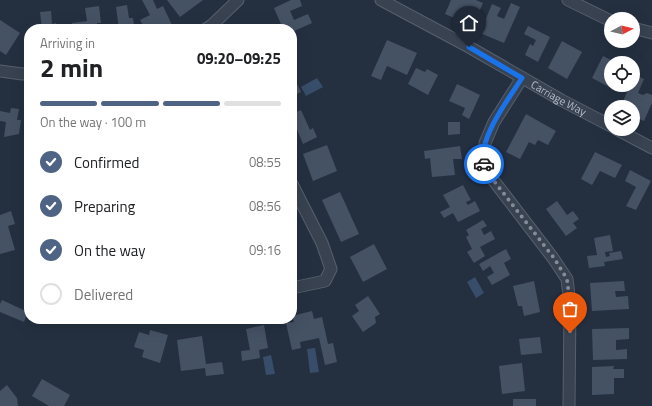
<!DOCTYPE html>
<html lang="en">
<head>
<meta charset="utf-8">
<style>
  body { margin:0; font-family:"Titillium Web",sans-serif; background:#f2f2f2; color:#202124; height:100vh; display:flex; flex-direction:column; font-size:15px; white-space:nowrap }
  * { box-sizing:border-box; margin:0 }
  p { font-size:13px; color:#757577 }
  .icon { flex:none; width:22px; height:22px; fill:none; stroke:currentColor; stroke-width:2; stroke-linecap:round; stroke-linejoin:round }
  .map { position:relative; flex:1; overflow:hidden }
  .details { position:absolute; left:24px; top:24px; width:273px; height:300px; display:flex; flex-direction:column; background:#fff; border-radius:16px; box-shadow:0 4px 16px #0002 }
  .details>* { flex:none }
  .needle { width:26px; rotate:83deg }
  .controls { position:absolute; left:604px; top:12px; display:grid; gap:8px }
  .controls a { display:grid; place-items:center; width:36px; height:36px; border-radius:50%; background:#fff; box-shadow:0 4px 16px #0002; font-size:20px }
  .pin { position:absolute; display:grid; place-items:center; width:34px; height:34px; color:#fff; margin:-41px -17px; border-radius:50% 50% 50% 0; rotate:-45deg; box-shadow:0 0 4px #0007 }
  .pin .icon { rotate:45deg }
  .courier { position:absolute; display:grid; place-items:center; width:40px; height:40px; margin:-20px; border:3px solid #1a73e8; border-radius:50%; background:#fff; color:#222; box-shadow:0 1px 5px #0007 }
  .headline em { font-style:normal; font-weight:700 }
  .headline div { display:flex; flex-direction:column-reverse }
  .headline { display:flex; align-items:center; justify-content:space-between; height:68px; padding:0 16px }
  h1 { font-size:26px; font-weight:700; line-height:30px }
  .bar { display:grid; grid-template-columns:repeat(4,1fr); gap:6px 4px; align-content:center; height:48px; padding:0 16px }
  .bar i { height:5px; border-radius:3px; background:#e0e0e0 }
  .bar .current { background:#4f6485 }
  .bar p { grid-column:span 4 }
  ol { padding:0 16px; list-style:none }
  li { display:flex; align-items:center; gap:12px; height:44px }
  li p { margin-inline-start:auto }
  li .icon { padding:4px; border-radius:50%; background:#4f6485; color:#fff; stroke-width:4 }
  li:last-child { color:#757577 }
  li i { width:22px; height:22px; border:2px solid #e0e0e0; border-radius:50% }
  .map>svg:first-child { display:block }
  .water { fill:#384d69 }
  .building { fill:#455264 }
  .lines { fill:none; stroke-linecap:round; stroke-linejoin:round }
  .street-casing { stroke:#56606d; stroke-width:13 }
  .street { stroke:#384250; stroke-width:11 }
  .done { stroke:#828c9a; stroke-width:4; stroke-dasharray:0 7.2 }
  .route { stroke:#1a73e8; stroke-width:5 }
  .labels { text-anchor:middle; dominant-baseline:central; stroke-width:3; stroke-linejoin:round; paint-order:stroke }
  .street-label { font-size:11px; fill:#b4bdca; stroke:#1d2735 }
</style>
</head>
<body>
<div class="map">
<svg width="652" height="406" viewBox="0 0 652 406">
  <rect width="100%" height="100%" fill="#243040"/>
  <g class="water">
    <polygon points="317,78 323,87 306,96 301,87"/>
    <polygon points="475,277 484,293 476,298 467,282"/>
    <polygon points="315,348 319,372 310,373 307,349"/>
    <polygon points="271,355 275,374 266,375 263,357"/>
  </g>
  <g class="building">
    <polygon points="142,0 153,0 157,9 163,6 172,25 165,29 145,29 140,20 150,15"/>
    <polygon points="167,0 203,0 180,17"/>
    <polygon points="291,0 300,0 302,6 290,11 294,20 308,14 312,23 292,32 292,29 283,29 274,8"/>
    <polygon points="451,0 476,0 483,3 473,26 445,14"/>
    <polygon points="511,3 520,7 504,43 480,33 492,4 501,8 497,16 504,19"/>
    <polygon points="127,5 129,18 133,18 134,25 137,24 138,29 119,29 116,7"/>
    <polygon points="99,6 101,23 97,23 98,29 73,29 72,23 87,21 85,8"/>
    <polygon points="51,11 52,24 56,23 56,29 42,29 40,12"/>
    <polygon points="0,20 20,33 6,55 0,51"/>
    <polygon points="528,26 550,37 538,62 525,55 530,44 533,46 536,40 524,34"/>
    <polygon points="387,40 417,53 407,75 387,66 381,80 371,76"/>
    <polygon points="562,41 582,52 567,79 548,68"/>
    <polygon points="603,56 617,63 611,63 611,85 613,85 611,88 592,78"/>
    <polygon points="416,68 425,72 427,69 438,75 428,95 408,84"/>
    <polygon points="292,74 301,92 292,96"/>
    <polygon points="635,75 644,79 638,93 643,95 647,93 652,95 652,103 644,121 635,117 637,113 633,111 633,107 621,106 630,85 633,85"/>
    <polygon points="457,84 480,95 469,119 462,115 465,108 449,101"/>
    <polygon points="11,108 19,109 17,120 21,120 19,134 4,137 6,122 0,121 0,111 10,113"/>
    <polygon points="301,110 310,130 313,128 317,137 303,144 296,127 292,128 292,114"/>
    <polygon points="526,114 556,131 548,145 538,140 535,145 529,142 520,159 506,152"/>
    <polygon points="448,122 460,122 460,134 448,135"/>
    <polygon points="327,145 337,171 313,181 303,154"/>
    <polygon points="460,146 462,159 453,159 455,175 432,177 430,158 425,159 424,151"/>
    <polygon points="595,152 622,165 615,178 600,171 592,185 581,179"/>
    <polygon points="630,170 651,181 636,210 626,206 636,187 625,181"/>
    <polygon points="463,185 471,200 466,202 468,205 475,201 480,211 458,222 453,213 444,218 440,212 450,207 443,195"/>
    <polygon points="340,192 359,234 341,242 322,200"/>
    <polygon points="557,201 567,215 573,211 579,219 573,223 577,228 566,236 546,209"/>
    <polygon points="11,211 15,224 8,226 15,250 0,254 0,215"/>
    <polygon points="483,220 487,226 481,229 484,235 491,231 495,239 480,247 485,256 474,263 467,252 472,249 466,237 469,235 466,230"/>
    <polygon points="610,235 613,251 605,252 606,257 610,256 609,253 621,251 623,259 604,262 605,266 589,268 587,256 597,255 594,238"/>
    <polygon points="374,244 387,269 363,282 350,257"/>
    <polygon points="506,249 511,259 504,263 510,275 492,285 487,277 494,273 490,266 483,271 479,264"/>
    <polygon points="534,281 540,312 524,316 522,306 518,306 513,286"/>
    <polygon points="624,281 625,291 615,291 616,297 628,296 629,309 592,311 590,283"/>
    <polygon points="368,296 380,314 375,317 376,323 363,332 352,316 359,311 355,305"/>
    <polygon points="2,300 28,312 24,322 0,312 0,304"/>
    <polygon points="312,311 314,319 322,317 328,344 333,343 337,362 325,365 319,338 300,342 301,348 292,350 286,323 294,322 292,316"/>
    <polygon points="264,325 268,348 259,350 260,358 242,361 241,351 250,350 246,329"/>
    <polygon points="629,328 629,339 616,340 616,350 627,349 627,359 593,360 592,329"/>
    <polygon points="150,330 168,335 160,363 142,357 144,350 134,347 139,332 149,335"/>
    <polygon points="202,336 206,364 222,362 224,374 206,376 205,368 181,371 177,340"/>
    <polygon points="540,337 542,353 521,355 519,339"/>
    <polygon points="522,363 525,391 502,394 499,366"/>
    <polygon points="614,366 613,369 624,369 624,378 614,378 614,394 592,395 592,367"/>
    <polygon points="42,379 70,395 64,406 49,406 32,396"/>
    <polygon points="7,385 17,398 18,406 0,406 0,391"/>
    <rect x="513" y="399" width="23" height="7"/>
  </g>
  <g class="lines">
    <defs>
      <g id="street">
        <path id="s1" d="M381 0 469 47 561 100 611 126"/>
        <polyline points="568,0 611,21"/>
        <polyline points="633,28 652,33"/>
        <polyline points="206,29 212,25 238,0"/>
        <polyline points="0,71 22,74 29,74"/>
        <polyline points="522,78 494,122 485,143 483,163 494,181 553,258 567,279 570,304 569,406"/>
        <polyline points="616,129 652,148"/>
        <polyline points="292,184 322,243 331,269 325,281 292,288"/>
      </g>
    </defs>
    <use href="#street" class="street-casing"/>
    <use href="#street" class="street"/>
  </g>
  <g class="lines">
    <polyline class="done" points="484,164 494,181 554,258 567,279 570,304 570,333"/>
    <path class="route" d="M469 47 522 78C509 98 477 140 484 164"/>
  </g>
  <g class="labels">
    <g class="street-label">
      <text stroke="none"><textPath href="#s1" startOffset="203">Carriage Way</textPath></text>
    </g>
  </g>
</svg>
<div class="controls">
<a><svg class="needle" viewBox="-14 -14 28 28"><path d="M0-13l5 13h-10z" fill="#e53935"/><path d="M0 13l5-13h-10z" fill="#757577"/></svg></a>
<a><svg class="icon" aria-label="locate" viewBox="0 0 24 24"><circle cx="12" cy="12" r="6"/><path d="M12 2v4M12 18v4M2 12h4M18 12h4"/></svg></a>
<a><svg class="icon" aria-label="layers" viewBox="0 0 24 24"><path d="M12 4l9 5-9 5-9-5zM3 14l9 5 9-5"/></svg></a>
</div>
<div class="pin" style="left:570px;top:333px;background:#ea580c"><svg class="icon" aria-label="bag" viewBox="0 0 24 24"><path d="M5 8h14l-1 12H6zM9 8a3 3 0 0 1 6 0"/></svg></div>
<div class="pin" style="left:469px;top:47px;background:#1f2937"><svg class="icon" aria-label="home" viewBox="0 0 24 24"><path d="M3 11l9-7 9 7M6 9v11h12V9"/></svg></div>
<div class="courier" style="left:484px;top:164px"><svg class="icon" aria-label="car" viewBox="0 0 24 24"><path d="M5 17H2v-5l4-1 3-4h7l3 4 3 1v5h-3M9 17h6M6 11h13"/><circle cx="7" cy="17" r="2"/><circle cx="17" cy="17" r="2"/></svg></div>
<section class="details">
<div class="headline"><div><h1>2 min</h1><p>Arriving in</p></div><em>09:20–09:25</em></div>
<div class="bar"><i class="current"></i><i class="current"></i><i class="current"></i><i></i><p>On the way · 100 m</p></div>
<ol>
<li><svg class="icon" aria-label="check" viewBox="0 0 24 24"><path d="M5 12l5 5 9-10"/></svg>Confirmed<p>08:55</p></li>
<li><svg class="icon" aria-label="check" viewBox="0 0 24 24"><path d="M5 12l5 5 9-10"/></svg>Preparing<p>08:56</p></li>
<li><svg class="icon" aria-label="check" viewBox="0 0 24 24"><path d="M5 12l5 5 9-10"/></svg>On the way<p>09:16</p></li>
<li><i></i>Delivered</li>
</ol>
</section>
</div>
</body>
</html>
